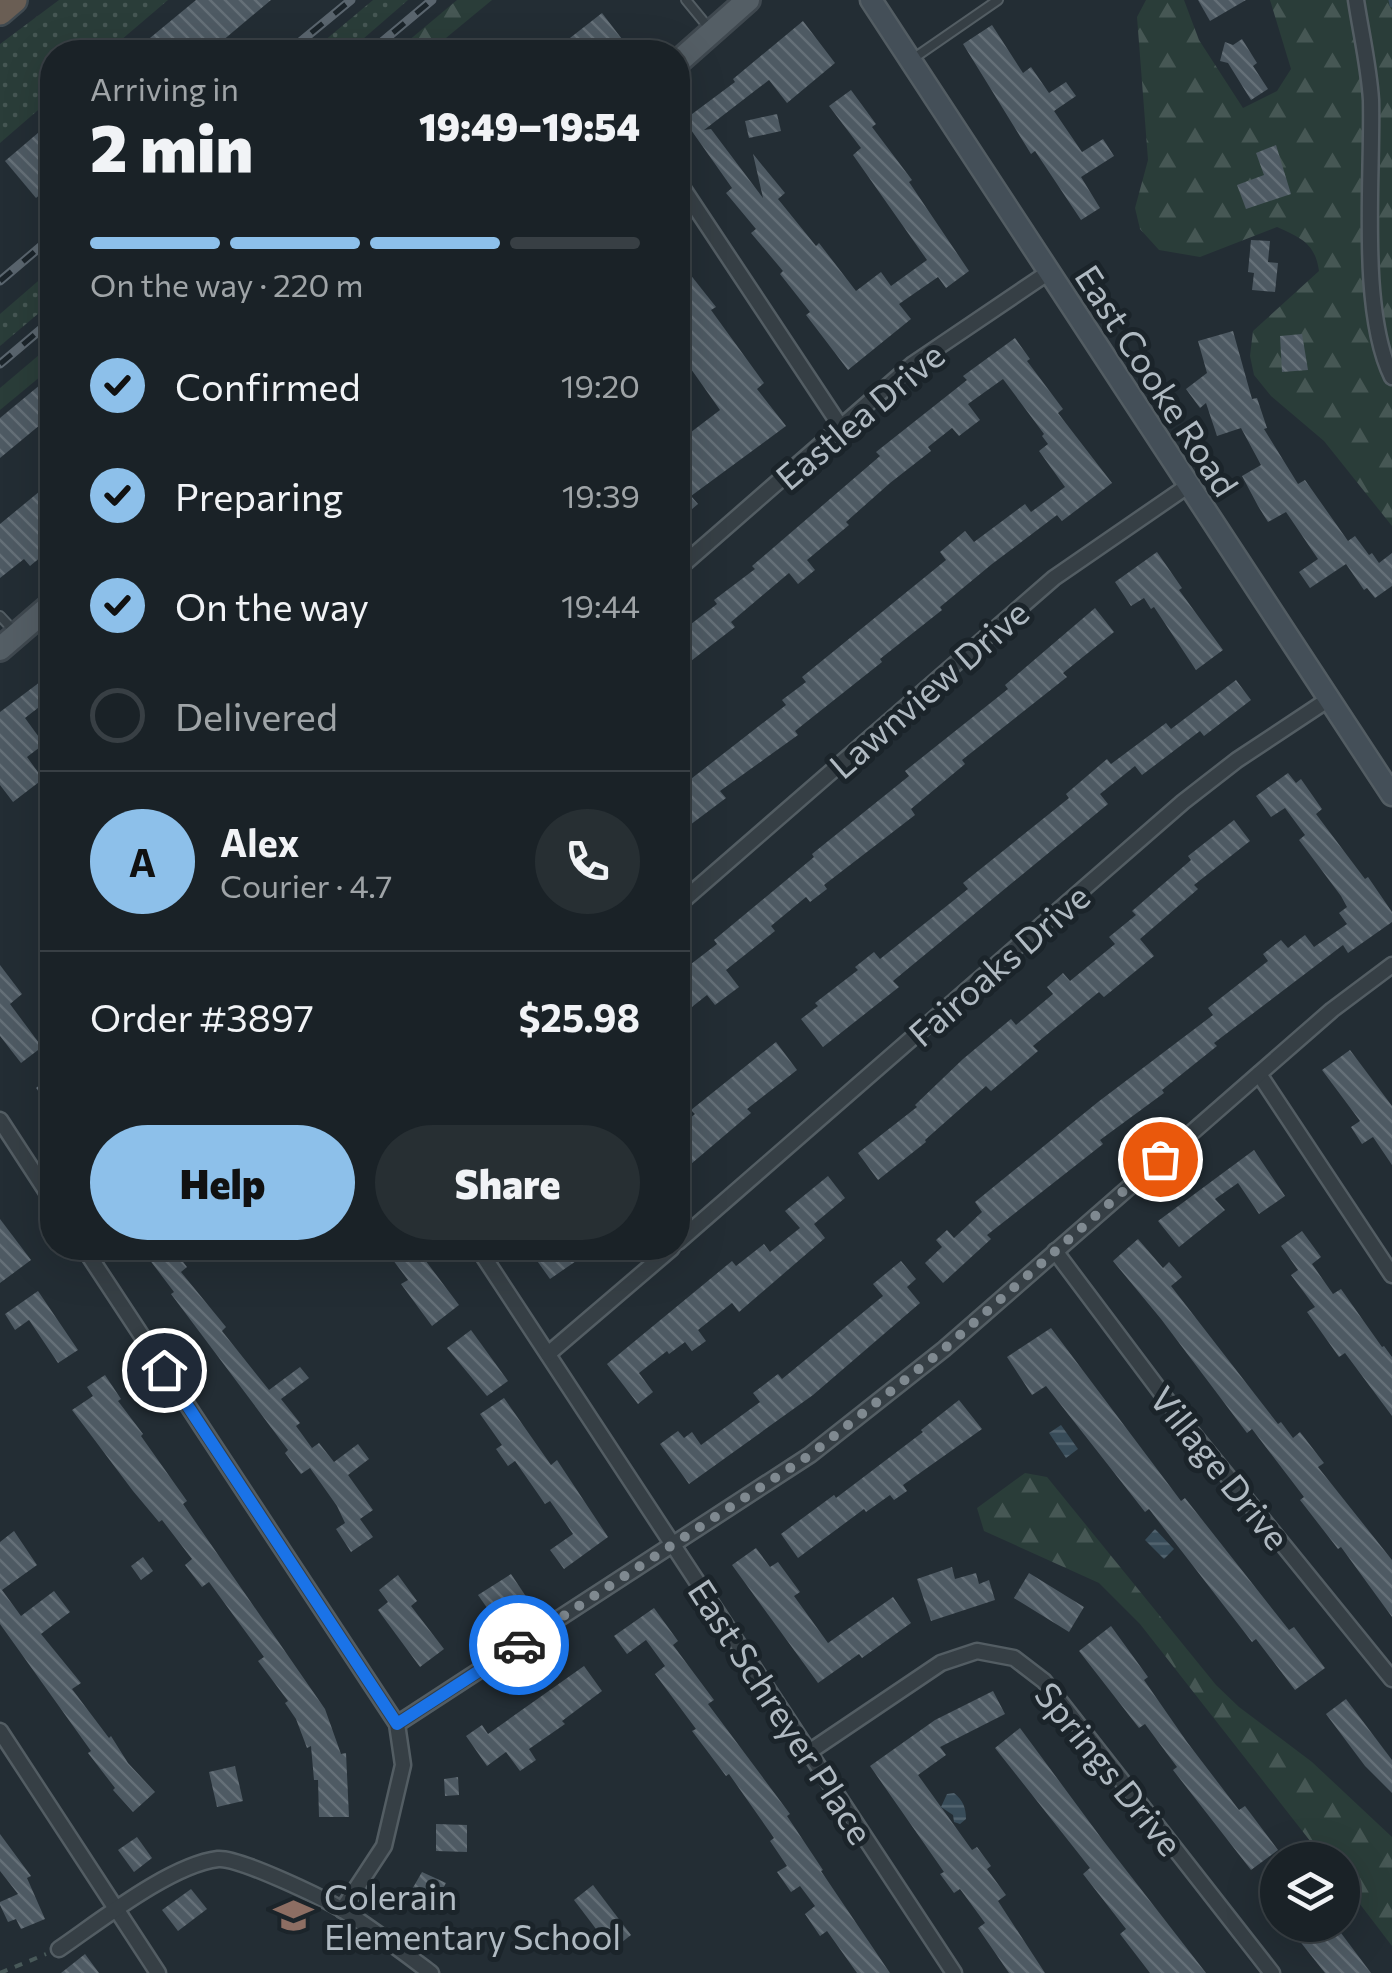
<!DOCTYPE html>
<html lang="en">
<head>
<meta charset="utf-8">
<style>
  body { margin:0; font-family:Commissioner,sans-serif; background:#272f33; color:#f1f3f6; height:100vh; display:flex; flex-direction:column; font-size:38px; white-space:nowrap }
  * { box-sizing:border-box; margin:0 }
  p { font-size:32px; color:#9fa4a7 }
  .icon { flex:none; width:55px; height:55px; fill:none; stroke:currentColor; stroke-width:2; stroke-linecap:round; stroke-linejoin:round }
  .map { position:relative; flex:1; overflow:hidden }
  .sheet { position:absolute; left:40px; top:40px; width:650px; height:1220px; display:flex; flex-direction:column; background:#1a2227; border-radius:40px; box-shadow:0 10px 40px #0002,0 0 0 2px #383f44 }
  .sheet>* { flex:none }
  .controls { position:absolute; left:1260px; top:1842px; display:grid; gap:20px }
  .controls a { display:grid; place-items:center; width:100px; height:100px; border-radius:50%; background:#1a2227; box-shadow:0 10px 40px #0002,0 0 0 2px #383f44; font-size:50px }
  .pin { position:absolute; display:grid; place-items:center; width:85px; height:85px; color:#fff; margin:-42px; border:5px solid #fff; border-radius:50%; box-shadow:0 2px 10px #0007 }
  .courier { position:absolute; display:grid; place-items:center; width:100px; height:100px; margin:-50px; border:8px solid #1a73e8; border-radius:50%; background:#fff; color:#222; box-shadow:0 2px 12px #0007 }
  .overview em { font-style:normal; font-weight:800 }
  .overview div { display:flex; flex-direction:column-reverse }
  .overview { display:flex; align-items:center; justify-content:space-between; height:170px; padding:0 50px }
  h1 { font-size:65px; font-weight:800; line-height:75px }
  .bar { display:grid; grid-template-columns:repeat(4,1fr); gap:15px 10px; align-content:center; height:120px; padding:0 50px }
  .bar i { height:12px; border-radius:8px; background:#383f44 }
  .bar .current { background:#8dc0ea }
  .bar p { grid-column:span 4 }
  .line { display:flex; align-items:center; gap:25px; padding:0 50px; border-top:2px solid #383f44 }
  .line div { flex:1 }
  .round { display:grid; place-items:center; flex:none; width:105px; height:105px; border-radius:52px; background:#272f33 }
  ol { padding:0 50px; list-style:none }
  li { display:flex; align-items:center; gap:30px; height:110px }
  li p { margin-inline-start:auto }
  li .icon { padding:10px; border-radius:50%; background:#8dc0ea; color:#111; stroke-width:4 }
  li:last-child { color:#9fa4a7 }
  li i { width:55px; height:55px; border:5px solid #383f44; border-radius:50% }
  .cta { display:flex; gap:20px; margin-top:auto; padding:20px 50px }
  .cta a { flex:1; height:115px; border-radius:60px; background:#8dc0ea; color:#111; font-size:40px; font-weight:800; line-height:115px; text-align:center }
  .cta a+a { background:#272f33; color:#f1f3f6 }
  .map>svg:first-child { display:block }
  .grass { fill:url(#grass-dots) }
  .forest { fill:url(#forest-firs) }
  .water { fill:url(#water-rules) }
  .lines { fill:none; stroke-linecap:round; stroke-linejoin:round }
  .stream { stroke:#384c59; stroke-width:5 }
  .building { fill:url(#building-back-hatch) }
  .service-casing { stroke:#535d63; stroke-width:12 }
  .minor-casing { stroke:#535d63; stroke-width:19 }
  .secondary-casing { stroke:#535d63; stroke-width:25 }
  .primary-casing { stroke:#3f484f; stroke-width:28 }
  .motorway-casing { stroke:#404a50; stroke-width:30 }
  .path { stroke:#485959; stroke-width:4; stroke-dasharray:8 8; stroke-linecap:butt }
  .service { stroke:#363f45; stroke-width:8 }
  .minor { stroke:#363f45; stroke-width:14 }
  .secondary { stroke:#444f58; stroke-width:20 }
  .primary { stroke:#545e65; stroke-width:22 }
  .motorway { stroke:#6a5e54; stroke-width:25 }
  .rail-casing { stroke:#5a656e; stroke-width:9 }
  .rail { stroke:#1b242a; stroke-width:5; stroke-dasharray:15; stroke-linecap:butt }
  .done { stroke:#7f8990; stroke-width:10; stroke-dasharray:0 18 }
  .route { stroke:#1a73e8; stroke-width:12 }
  .labels { text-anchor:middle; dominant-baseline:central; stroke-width:10; stroke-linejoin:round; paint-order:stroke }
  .street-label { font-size:35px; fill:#b0bac2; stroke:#1b242a }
  .poi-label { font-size:35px; fill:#b0bac2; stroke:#1b242a; text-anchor:start }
</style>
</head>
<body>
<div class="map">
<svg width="1392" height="1973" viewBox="0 0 1392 1973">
  <defs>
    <pattern id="grass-dots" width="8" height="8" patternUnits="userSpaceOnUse" patternTransform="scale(2.5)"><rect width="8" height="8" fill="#2a3d39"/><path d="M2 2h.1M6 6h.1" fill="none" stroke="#465754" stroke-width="1.8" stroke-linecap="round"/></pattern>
    <pattern id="forest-firs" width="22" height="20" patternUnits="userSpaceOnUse" patternTransform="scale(2.5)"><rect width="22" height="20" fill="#2a3d39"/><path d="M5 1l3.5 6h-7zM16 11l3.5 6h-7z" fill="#465754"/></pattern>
    <pattern id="water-rules" width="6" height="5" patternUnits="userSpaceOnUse" patternTransform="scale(2.5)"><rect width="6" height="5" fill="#384c59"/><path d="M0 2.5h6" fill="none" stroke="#52646f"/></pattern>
    <pattern id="building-back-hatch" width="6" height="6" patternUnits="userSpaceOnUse" patternTransform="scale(2.5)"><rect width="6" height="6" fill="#4e5a63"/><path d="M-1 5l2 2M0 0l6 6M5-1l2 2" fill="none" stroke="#657078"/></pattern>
  </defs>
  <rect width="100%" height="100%" fill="#232d34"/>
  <g class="grass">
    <polygon points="59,0 168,0 107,52 52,52 52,98 0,143 0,44"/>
    <polygon points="373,0 408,0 348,52 311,52"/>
    <polygon points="52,269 52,302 0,346 0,314"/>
  </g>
  <g class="forest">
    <polygon points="457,0 492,0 429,52 395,52"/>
    <path d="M1146 0H1184L1199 40 1243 108 1277 91 1291 69 1270 0H1392V526L1324 441 1271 396 1254 375 1250 356 1253 331 1319 271C1315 243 1301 238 1277 227L1200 257 1159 250 1140 229 1135 208 1148 160 1137 17Z"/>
    <polygon points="52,344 52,367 0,410 0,388"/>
    <polygon points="1025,1473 1047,1477 1216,1685 1239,1707 1312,1762 1392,1837 1392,1946 1343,1882 1342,1860 1325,1860 1140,1624 1099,1583 984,1531 977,1508"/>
  </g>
  <g class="water">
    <polygon points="1061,1425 1078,1449 1066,1458 1049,1433"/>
    <polygon points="1155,1529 1174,1549 1164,1559 1145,1540"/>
    <path d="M954 1793C963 1800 966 1808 966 1819L960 1824 954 1822 953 1815 941 1807 947 1794Z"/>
  </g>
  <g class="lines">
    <polyline class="stream" points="1391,0 1392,5"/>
  </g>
  <g class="building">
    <polygon points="196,0 271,0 209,52 133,52"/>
    <polygon points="1198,0 1246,0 1210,21"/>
    <polygon points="602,13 625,43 613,52 552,52"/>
    <polygon points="803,21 835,63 787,103 769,80 704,130 711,129 763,198 753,154 785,193 778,199 816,246 819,243 856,291 881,272 891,286 927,260 853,155 861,148 829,106 851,90 876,124 872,127 912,180 909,182 969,271 946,288 938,277 899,304 911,319 848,370 806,315 810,312 780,274 783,271 751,233 756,229 726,193 732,188 684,120 735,82 733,79"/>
    <polygon points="992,25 1023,73 1031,67 1049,93 1066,82 1076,96 1054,111 1082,152 1103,139 1114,156 1081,177 1100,208 1081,220 1035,151 1031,154 963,44"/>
    <polygon points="1242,39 1257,63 1253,66 1268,89 1251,100 1228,63 1220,61 1225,42 1233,45"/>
    <polygon points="777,114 781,131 749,138 745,121"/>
    <polygon points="52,121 52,185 36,198 5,161"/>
    <polygon points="1276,145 1291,194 1246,209 1237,185 1264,175 1256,153"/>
    <polygon points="1251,240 1270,241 1268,262 1278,263 1275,292 1252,290 1254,273 1248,272"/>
    <polygon points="678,259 716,307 711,310 764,383 757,389 786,426 691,496 698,504 678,521 678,480 689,473 678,457 678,442 720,410 679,352 686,347 678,336"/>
    <polygon points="1233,331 1252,399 1257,398 1267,428 1264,429 1298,484 1305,480 1348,541 1355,536 1369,555 1372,553 1379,563 1392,553 1392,586 1375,598 1367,588 1364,590 1346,564 1310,588 1299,572 1318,559 1286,512 1268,522 1258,506 1242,476 1261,465 1241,428 1217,436 1206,403 1200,408 1186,389 1207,373 1198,341"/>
    <polygon points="1302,334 1308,370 1282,372 1280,336"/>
    <polygon points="1015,338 1030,359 1027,361 1063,409 1058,413 1112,483 1062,521 1057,515 992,564 940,607 942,610 880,659 882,662 795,731 798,735 720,791 726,798 678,834 678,789 786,705 782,700 806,682 802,677 946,560 940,552 965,531 974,542 1025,504 1031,512 1065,487 1039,451 1048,444 1042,436 1044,434 1003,379 968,404 980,420 959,436 952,428 928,447 931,451 890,483 846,522 849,525 807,560 815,570 798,584 789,573 731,622 735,627 678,671 678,634 717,604 714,600 755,569 752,566 880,456 876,452 967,380 963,376"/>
    <polygon points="52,375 52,415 0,458 0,418"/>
    <polygon points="40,491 52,506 52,537 43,545 48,551 30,566 24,559 0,578 0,524"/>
    <polygon points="1157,552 1182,588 1179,590 1223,650 1196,670 1154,607 1151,609 1144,598 1131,606 1115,582"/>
    <polygon points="1095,608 1114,632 1063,673 1067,677 962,760 965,764 911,809 915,815 824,885 827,889 810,902 806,897 771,926 775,931 726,970 739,987 715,1005 707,995 678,1018 678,974 717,944 714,940 814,857 812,854 909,776 905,771 1008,689 1005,685"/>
    <polygon points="52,673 52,697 25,718 44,744 27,757 43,779 13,802 0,785 0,712"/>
    <polygon points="1236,680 1251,700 1204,736 1200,731 1142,775 1135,766 1100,794 1108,804 893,981 899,987 823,1047 801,1019 818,1006 815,1003 858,970 855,967 874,952 880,959 968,889 963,883 1069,798 1066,794 1107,759 1111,764 1166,723 1171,729"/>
    <polygon points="1288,773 1296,783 1301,779 1322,809 1316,814 1365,879 1368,877 1392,912 1392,922 1348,953 1343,945 1214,1043 1217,1046 1162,1090 1164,1093 1100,1140 1103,1144 987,1235 991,1239 943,1283 925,1263 942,1247 936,1240 947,1230 954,1238 982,1212 975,1202 1098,1102 1213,1015 1208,1008 1268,961 1263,954 1281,940 1288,948 1305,935 1314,947 1347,924 1339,913 1347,907 1341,896 1299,840 1305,835 1285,808 1271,817 1256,796"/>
    <polygon points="1234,820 1250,841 1194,885 1198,889 1140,939 1154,956 1104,997 1099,992 1033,1046 1038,1051 991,1091 986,1086 925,1140 926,1142 878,1180 858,1153 917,1107 915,1105 963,1059 1011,1019 1016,1025 1053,994 1047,987 1063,973 1070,981 1115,944 1109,937 1136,915 1132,911 1191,860 1188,856"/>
    <polygon points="0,965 22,994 10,1004 42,1047 21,1063 0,1036"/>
    <polygon points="776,1042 797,1070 747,1109 751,1113 678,1175 678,1128 695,1114 691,1110"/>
    <polygon points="1350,1050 1392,1106 1392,1165 1373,1137 1362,1144 1351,1127 1360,1121 1322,1070"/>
    <polygon points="52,1076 52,1110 36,1088"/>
    <polygon points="1254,1150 1285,1196 1259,1214 1238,1183 1215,1199 1225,1210 1179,1247 1158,1221"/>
    <polygon points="828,1176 845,1198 814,1224 825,1238 739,1312 732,1303 698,1330 706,1341 692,1351 685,1342 669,1354 667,1351 639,1373 653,1392 638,1404 607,1364 732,1261 736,1266 764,1244 770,1252 800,1228 785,1211"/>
    <polygon points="0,1219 31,1260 0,1283"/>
    <polygon points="1302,1231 1321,1257 1312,1264 1333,1294 1341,1289 1382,1347 1384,1346 1392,1357 1392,1416 1345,1353 1339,1357 1307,1312 1315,1307 1291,1275 1298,1270 1281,1246"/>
    <polygon points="1138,1239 1163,1268 1169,1262 1182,1277 1171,1286 1278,1424 1281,1422 1293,1438 1300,1432 1324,1463 1318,1467 1392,1560 1392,1617 1341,1547 1338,1549 1300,1500 1304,1497 1252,1429 1247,1433 1161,1319 1113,1261"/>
    <polygon points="146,1248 172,1248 187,1267 181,1272 226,1327 222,1331 269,1390 300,1367 309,1378 281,1399 300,1423 296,1426 312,1448 319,1443 334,1462 358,1444 369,1459 348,1475 373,1510 360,1519 373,1537 351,1552 336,1529 345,1523 337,1506 310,1468 301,1474 285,1453 288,1450 171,1294 174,1292 149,1259 153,1256"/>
    <polygon points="384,1248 416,1248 459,1305 432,1326 401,1284 408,1280"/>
    <polygon points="528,1248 570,1248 579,1259 550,1279"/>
    <polygon points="901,1261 916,1279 907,1287 920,1303 813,1395 689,1484 660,1444 678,1431 684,1438 692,1432 701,1445 760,1402 753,1393 778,1374 782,1379 883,1296 873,1284"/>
    <polygon points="38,1291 78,1350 58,1363 29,1320 15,1330 5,1314"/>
    <polygon points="1051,1328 1181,1501 1185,1498 1289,1630 1294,1627 1325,1668 1295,1690 1256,1639 1252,1642 1149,1509 1145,1512 1046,1386 1032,1395 1007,1357"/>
    <polygon points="471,1330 508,1381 487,1396 447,1348"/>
    <polygon points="105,1375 121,1399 118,1401 143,1434 141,1436 187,1501 183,1504 325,1709 341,1754 346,1753 349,1817 319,1817 318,1780 314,1780 311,1746 307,1748 296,1719 285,1703 288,1701 258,1661 264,1657 209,1582 202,1587 185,1565 192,1559 162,1520 159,1522 133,1491 72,1410 93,1396 87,1387"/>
    <polygon points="504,1398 551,1465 557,1460 608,1537 564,1569 550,1550 573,1534 550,1501 545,1504 515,1461 508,1466 496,1449 502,1445 480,1414"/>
    <polygon points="959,1400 982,1429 903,1485 907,1491 894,1500 890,1495 866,1512 864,1509 798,1558 781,1534 834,1495 836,1498 923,1432 921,1430"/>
    <polygon points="14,1531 37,1565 2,1590 21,1616 54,1591 70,1612 41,1634 81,1683 72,1689 109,1738 111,1736 128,1763 155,1792 133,1812 113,1790 115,1788 88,1753 91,1751 0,1624 0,1542"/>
    <polygon points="756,1548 770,1567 778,1562 800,1592 794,1596 828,1643 893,1597 911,1623 862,1658 859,1654 818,1683 732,1565"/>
    <polygon points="143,1557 153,1571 141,1580 131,1566"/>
    <polygon points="952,1567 955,1579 976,1573 979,1584 989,1580 995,1600 931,1621 917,1579"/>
    <polygon points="1029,1573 1084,1607 1069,1632 1014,1598"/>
    <polygon points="511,1574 529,1601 497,1622 478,1595"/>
    <polygon points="398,1575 417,1601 411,1606 444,1649 420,1667 378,1610 388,1602 379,1590"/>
    <polygon points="654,1608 678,1641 673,1645 714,1700 708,1704 790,1814 787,1816 823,1870 821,1871 890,1973 857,1973 827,1931 820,1936 805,1914 815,1906 800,1886 791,1892 777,1872 787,1866 770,1841 774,1838 729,1774 726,1776 692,1731 696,1729 655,1674 665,1666 646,1640 627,1654 614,1636"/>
    <polygon points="1111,1626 1148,1677 1144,1680 1187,1742 1239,1810 1245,1806 1278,1850 1251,1870 1173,1770 1177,1767 1145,1724 1139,1728 1079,1651"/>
    <polygon points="584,1666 602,1691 562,1721 565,1724 529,1749 536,1760 520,1771 506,1752 487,1766 466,1736 482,1725 488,1734"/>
    <polygon points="993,1691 1005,1714 940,1747 946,1755 918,1775 972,1850 977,1847 991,1866 987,1869 1006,1895 998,1901 1045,1973 1009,1973 978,1928 985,1923 960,1889 954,1893 940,1874 944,1872 870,1766 935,1720"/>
    <polygon points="1346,1699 1392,1760 1392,1793 1365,1766 1326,1714"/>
    <polygon points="1020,1728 1102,1839 1206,1973 1150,1973 1120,1934 1126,1929 1083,1874 1090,1868 995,1748"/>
    <polygon points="235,1766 243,1801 217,1807 209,1772"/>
    <polygon points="458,1777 459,1795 445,1796 444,1779"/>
    <polygon points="436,1824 467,1825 467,1852 436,1851"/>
    <polygon points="0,1834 31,1876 27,1878 45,1919 21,1929 16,1919 8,1922 0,1905 0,1902 18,1894 0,1871"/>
    <polygon points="137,1837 152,1858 134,1872 118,1850"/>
    <polygon points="422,1872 446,1883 434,1904 411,1891"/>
    <polygon points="593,1885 631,1935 612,1950 574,1900"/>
    <polygon points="191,1889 207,1909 178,1931 162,1910"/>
    <polygon points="1287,1925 1335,1925 1371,1973 1325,1973"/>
    <polygon points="85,1954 99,1973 61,1973"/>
  </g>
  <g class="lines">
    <defs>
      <g id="service">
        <polyline points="686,0 709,28"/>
        <polyline points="914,58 998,0"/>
        <polyline points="0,616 14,631"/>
      </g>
      <g id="minor">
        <path d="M1356 0C1361 33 1369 67 1371 100 1373 177 1359 310 1392 377"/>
        <polyline points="678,181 841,427"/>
        <polyline points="678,569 913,364 1049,272"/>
        <polyline points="678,905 1054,578 1189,485"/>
        <polyline points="1259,1074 1392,1275"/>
        <polyline points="0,1120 52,1200"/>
        <polyline points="678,1242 1183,802 1237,760 1329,699"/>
        <polyline points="84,1248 397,1724 403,1765 384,1846 342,1910"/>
        <polyline points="478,1248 954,1973"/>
        <polyline points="1055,1251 1181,1419 1392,1679"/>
        <polyline points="548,1354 672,1248"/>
        <polyline points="397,1724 810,1455 944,1349 1332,1010 1392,965"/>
        <polyline points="0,1731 158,1973"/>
        <polyline points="809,1752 941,1663 977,1651 1014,1658 1044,1681 1272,1973"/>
        <path d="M59 1949C100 1921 170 1865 218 1859 238 1857 324 1898 344 1911 373 1929 403 1952 431 1973"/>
      </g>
      <polyline id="secondary" points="871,0 1392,795"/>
      <g id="primary">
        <polyline points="678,62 748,0"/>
        <polyline points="0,649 52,604"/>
      </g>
      <polyline id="motorway" points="0,12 14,0"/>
    </defs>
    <use href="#service" class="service-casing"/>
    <use href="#minor" class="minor-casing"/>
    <use href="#secondary" class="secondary-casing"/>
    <use href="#primary" class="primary-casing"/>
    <use href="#motorway" class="motorway-casing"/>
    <polyline class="path" points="0,1973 46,1954"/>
    <use href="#service" class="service"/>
    <use href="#minor" class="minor"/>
    <use href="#secondary" class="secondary"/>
    <use href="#primary" class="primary"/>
    <use href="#motorway" class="motorway"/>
    <defs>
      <g id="rail">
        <polyline points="288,52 351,0"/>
        <polyline points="370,52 432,0"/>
        <polyline points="0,281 52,237"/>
        <polyline points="0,364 52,320"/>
      </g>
    </defs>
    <use href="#rail" class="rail-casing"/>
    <use href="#rail" class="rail"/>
  </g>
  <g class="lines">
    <polyline class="done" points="519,1645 810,1455 944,1349 1160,1159"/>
    <polyline class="route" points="164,1370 397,1724 519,1645"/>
  </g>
  <defs>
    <symbol id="school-bare" viewBox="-9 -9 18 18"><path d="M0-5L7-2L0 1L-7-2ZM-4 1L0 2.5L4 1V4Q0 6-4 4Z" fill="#8d6e63" stroke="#1b242a" stroke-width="2.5" paint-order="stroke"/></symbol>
  </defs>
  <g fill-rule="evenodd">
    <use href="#school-bare" x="266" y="1888" width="55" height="55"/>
  </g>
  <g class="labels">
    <g class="street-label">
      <text transform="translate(1158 380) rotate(57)">East Cooke Road</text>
      <text transform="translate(859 415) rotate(-40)">Eastlea Drive</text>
      <text transform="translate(928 688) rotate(-41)">Lawnview Drive</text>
      <text transform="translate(998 964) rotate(-41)">Fairoaks Drive</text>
      <text transform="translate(1221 1467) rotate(51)">Village Drive</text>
      <text transform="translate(782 1711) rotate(57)">East Schreyer Place</text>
      <text transform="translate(1110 1768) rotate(51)">Springs Drive</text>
    </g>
    <g class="poi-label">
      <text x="324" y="1895">Colerain<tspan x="324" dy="40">Elementary School</tspan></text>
    </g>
  </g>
</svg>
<div class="controls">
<a><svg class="icon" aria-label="layers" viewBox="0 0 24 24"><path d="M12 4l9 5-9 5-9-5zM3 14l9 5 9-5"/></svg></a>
</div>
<div class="pin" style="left:1160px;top:1159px;background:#ea580c"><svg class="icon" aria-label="bag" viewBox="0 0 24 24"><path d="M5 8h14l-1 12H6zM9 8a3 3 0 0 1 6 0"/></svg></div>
<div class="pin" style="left:164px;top:1370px;background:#1f2937"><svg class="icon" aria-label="home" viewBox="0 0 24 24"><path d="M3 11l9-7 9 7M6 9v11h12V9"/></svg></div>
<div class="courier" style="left:519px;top:1645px"><svg class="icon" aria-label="car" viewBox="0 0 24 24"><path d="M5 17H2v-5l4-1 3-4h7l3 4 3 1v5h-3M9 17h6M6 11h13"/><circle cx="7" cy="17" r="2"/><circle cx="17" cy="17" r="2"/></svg></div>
<section class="sheet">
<div class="overview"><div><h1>2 min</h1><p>Arriving in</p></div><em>19:49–19:54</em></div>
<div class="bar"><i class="current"></i><i class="current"></i><i class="current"></i><i></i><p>On the way · 220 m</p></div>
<ol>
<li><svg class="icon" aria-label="check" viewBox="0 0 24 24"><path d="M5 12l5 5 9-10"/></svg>Confirmed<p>19:20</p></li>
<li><svg class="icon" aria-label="check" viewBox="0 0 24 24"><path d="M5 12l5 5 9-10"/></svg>Preparing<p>19:39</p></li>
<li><svg class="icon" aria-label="check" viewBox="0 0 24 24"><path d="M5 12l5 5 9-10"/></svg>On the way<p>19:44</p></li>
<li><i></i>Delivered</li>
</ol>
<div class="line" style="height:180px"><b class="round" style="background:#8dc0ea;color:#111">A</b><div><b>Alex</b><p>Courier · 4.7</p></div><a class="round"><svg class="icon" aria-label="phone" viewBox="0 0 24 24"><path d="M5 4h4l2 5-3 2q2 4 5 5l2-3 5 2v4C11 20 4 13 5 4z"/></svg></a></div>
<div class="line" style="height:130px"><div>Order #3897</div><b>$25.98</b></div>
<div class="cta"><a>Help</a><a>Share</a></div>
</section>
</div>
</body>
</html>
